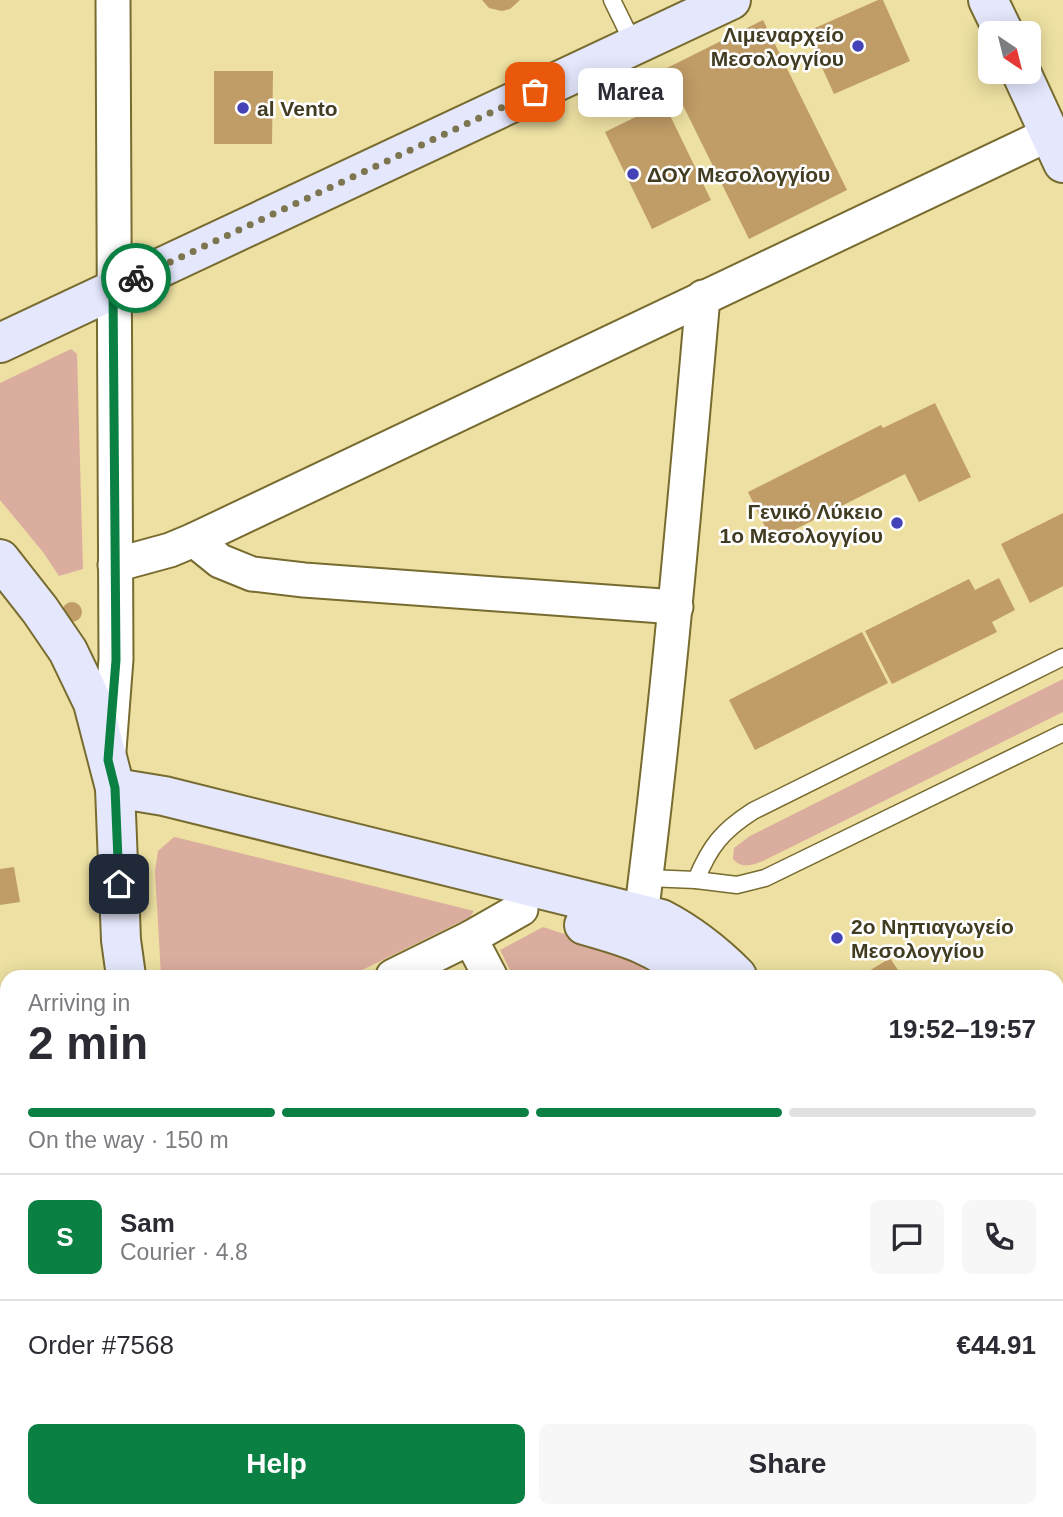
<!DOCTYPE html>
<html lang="en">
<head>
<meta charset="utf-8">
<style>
  body { margin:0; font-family:Helvetica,sans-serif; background:#f7f7f7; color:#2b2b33; height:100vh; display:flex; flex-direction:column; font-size:26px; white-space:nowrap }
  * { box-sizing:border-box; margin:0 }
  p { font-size:23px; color:#7c7c81 }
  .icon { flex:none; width:38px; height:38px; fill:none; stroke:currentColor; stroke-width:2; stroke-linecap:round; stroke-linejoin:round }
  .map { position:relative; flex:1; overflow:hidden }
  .drawer { position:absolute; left:0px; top:970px; width:1064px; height:548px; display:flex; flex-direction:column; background:#fff; border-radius:21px 21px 0 0; box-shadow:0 4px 18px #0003 }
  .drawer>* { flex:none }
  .needle { width:46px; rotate:145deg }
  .fabs { position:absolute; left:978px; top:21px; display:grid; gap:14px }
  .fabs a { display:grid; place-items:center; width:63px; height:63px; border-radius:10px; background:#fff; box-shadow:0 4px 18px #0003; font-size:35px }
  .pin { position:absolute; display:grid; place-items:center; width:60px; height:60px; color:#fff; margin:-30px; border-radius:14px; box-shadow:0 4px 10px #0006 }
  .courier { position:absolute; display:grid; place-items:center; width:70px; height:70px; margin:-35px; border:5px solid #0b8043; border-radius:50%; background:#fff; color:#222; box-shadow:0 2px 9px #0007 }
  .bubble { position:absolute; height:49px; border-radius:10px; background:#fff; box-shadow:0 4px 18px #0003; font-size:23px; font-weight:600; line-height:49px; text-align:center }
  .overview em { font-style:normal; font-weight:600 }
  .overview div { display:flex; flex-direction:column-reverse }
  .overview { display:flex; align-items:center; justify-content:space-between; height:119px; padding:0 28px }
  h1 { font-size:46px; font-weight:600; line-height:52px }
  .bar { display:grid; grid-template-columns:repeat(4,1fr); gap:10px 7px; align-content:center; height:84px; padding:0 28px }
  .bar i { height:9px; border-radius:5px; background:#e1e1e2 }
  .bar .current { background:#0b8043 }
  .bar p { grid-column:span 4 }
  .line { display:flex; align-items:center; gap:18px; padding:0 28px; border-top:2px solid #e1e1e2 }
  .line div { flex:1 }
  .round { display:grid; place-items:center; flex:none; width:74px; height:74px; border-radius:10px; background:#f7f7f7 }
  .button { display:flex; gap:14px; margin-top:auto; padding:14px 28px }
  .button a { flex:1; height:80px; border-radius:10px; background:#0b8043; color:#fff; font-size:28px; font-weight:600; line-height:80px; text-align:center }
  .button a+a { background:#f7f7f7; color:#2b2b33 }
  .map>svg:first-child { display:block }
  .green { fill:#dbad9f }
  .water { fill:#569270 }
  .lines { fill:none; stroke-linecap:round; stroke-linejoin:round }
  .river { stroke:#569270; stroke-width:51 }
  .building { fill:#c09c66 }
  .lane-casing { stroke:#776b30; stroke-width:19 }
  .street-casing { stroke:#776b30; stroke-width:37 }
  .secondary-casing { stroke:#776b30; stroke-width:42 }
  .lane { stroke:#fff; stroke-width:16 }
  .street { stroke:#fff; stroke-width:33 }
  .secondary { stroke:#e5e8fd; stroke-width:38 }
  .done { stroke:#7d754f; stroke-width:7; stroke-dasharray:0 12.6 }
  .route { stroke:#0b8043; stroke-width:9 }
  .poi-dot { fill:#4442b7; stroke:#fff; stroke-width:2.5 }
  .labels { text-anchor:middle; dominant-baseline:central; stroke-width:5; stroke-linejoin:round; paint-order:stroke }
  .poi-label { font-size:21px; font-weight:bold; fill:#413c22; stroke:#fff; text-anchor:start }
</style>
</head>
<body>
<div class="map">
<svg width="1063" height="1517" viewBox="0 0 1063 1517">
  <rect width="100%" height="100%" fill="#ede0a2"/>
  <g class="green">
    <polygon points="71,349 77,354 83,569 59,576 43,552 0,500 0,383"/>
    <path d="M1063 679V712L763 861C753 865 741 869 733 859L734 848 750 836Z"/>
    <polygon points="174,837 175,837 474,911 470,917 350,976 161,976 155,871 158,851"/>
    <polygon points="543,927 625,954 672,976 513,976 500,950"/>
  </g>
  <g class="water">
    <polygon points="0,1486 7,1488 7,1510 143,1510 144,1517 0,1517"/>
    <polygon points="201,1510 456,1510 347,1517 201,1517"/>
  </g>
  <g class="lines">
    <polyline class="river" points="124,1517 183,1510"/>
  </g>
  <g class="building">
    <polygon points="482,0 520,0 510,9 502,11 489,8"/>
    <polygon points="878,0 883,0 910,61 834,94 806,32"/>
    <polygon points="763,20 847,190 749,239 665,69"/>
    <polygon points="214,71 273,71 272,144 214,144"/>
    <polygon points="664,103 711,200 652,229 605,132"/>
    <polygon points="935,403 971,477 919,502 905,474 772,541 748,492 881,425 883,428"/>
    <polygon points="1063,513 1063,586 1030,603 1001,544"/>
    <polygon points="999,578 1015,610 992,622 997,632 892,684 865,631 969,579 975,590"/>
    <circle cx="72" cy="612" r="10"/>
    <polygon points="862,632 888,683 755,750 729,700"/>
    <polygon points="14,867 20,902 0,905 0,869"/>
    <polygon points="890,958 902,976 861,976"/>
    <polygon points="1063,1098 1063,1152 1057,1156 1057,1102"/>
    <polygon points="1063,1390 1063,1431 1057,1422 1057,1394"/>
    <polygon points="896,1510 994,1510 998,1517 899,1517"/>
  </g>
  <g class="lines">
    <defs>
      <g id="lane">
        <polyline points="612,0 634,45"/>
        <polyline points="647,878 696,880 737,885 765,878 1063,733"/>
        <path d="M696 880C710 846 722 831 753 811L1063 657"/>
      </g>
      <g id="street">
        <polyline points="194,540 220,561 252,574 304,580 676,607"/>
        <polyline points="115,565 170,550 194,540 1049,134"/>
        <polyline points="109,750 116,659 113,0"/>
        <polyline points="470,938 490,976"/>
        <path d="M638 939C666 725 684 511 703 297"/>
        <polyline points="393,976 470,938 521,909"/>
        <polyline points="1057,1228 1063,1224"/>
        <polyline points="1057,1365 1063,1361"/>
        <polyline points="0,1469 7,1472"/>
        <polyline points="749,1510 752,1517"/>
      </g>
      <g id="secondary">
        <polyline points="988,0 1004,33"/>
        <polyline points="1021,72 1063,163"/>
        <polyline points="0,343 731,0"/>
        <polyline points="0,559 40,610 68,651 93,703 115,788 121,940 126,976"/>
        <path d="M115 788 164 796 661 919C690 934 714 953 737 976"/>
        <path d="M584 925C627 937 658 946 691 976"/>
        <polyline points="1057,1500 1063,1510"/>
        <polyline points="171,1510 171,1517"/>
      </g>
    </defs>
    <use href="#lane" class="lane-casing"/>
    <use href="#street" class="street-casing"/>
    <use href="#secondary" class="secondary-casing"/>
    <use href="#lane" class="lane"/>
    <use href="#street" class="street"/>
    <use href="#secondary" class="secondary"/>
  </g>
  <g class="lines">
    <polyline class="done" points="136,278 535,92"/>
    <polyline class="route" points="119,884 115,788 108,760 116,660 113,289 136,278"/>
  </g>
  <g class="poi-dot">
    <circle cx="858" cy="46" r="7"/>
    <circle cx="243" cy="108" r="7"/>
    <circle cx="633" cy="174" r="7"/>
    <circle cx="897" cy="523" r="7"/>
    <circle cx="837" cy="938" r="7"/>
  </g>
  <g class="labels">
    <g class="poi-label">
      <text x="844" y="34" text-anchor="end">Λιμεναρχείο<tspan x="844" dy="24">Μεσολογγίου</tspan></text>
      <text x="257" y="108">al Vento</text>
      <text x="647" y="174">ΔΟΥ Μεσολογγίου</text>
      <text x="883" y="511" text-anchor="end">Γενικό Λύκειο<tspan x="883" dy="24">1ο Μεσολογγίου</tspan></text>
      <text x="851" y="926">2ο Νηπιαγωγείο<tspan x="851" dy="24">Μεσολογγίου</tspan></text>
    </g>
  </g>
</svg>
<div class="fabs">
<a><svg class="needle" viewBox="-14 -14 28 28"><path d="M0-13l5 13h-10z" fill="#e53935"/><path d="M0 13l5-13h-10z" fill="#7c7c81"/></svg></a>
</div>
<div class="pin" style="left:535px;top:92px;background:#ea580c"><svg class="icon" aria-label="bag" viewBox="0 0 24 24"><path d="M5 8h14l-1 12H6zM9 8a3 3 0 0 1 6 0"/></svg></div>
<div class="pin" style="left:119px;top:884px;background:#1f2937"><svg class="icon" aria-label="home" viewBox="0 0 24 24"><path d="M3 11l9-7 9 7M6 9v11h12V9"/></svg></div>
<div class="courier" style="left:136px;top:278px"><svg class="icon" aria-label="bike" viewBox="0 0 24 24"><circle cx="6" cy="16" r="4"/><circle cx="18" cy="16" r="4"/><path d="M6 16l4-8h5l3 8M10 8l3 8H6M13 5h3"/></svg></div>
<div class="bubble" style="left:578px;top:68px;width:105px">Marea</div>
<section class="drawer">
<div class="overview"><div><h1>2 min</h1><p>Arriving in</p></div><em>19:52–19:57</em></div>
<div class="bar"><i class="current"></i><i class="current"></i><i class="current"></i><i></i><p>On the way · 150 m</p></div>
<div class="line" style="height:126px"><b class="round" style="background:#0b8043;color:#fff">S</b><div><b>Sam</b><p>Courier · 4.8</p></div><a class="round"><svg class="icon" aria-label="chat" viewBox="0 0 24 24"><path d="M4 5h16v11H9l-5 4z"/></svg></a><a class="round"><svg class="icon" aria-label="phone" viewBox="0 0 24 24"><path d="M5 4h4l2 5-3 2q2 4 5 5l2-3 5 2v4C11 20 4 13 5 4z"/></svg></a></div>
<div class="line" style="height:91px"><div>Order #7568</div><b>€44.91</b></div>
<div class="button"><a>Help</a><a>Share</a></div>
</section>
</div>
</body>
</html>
